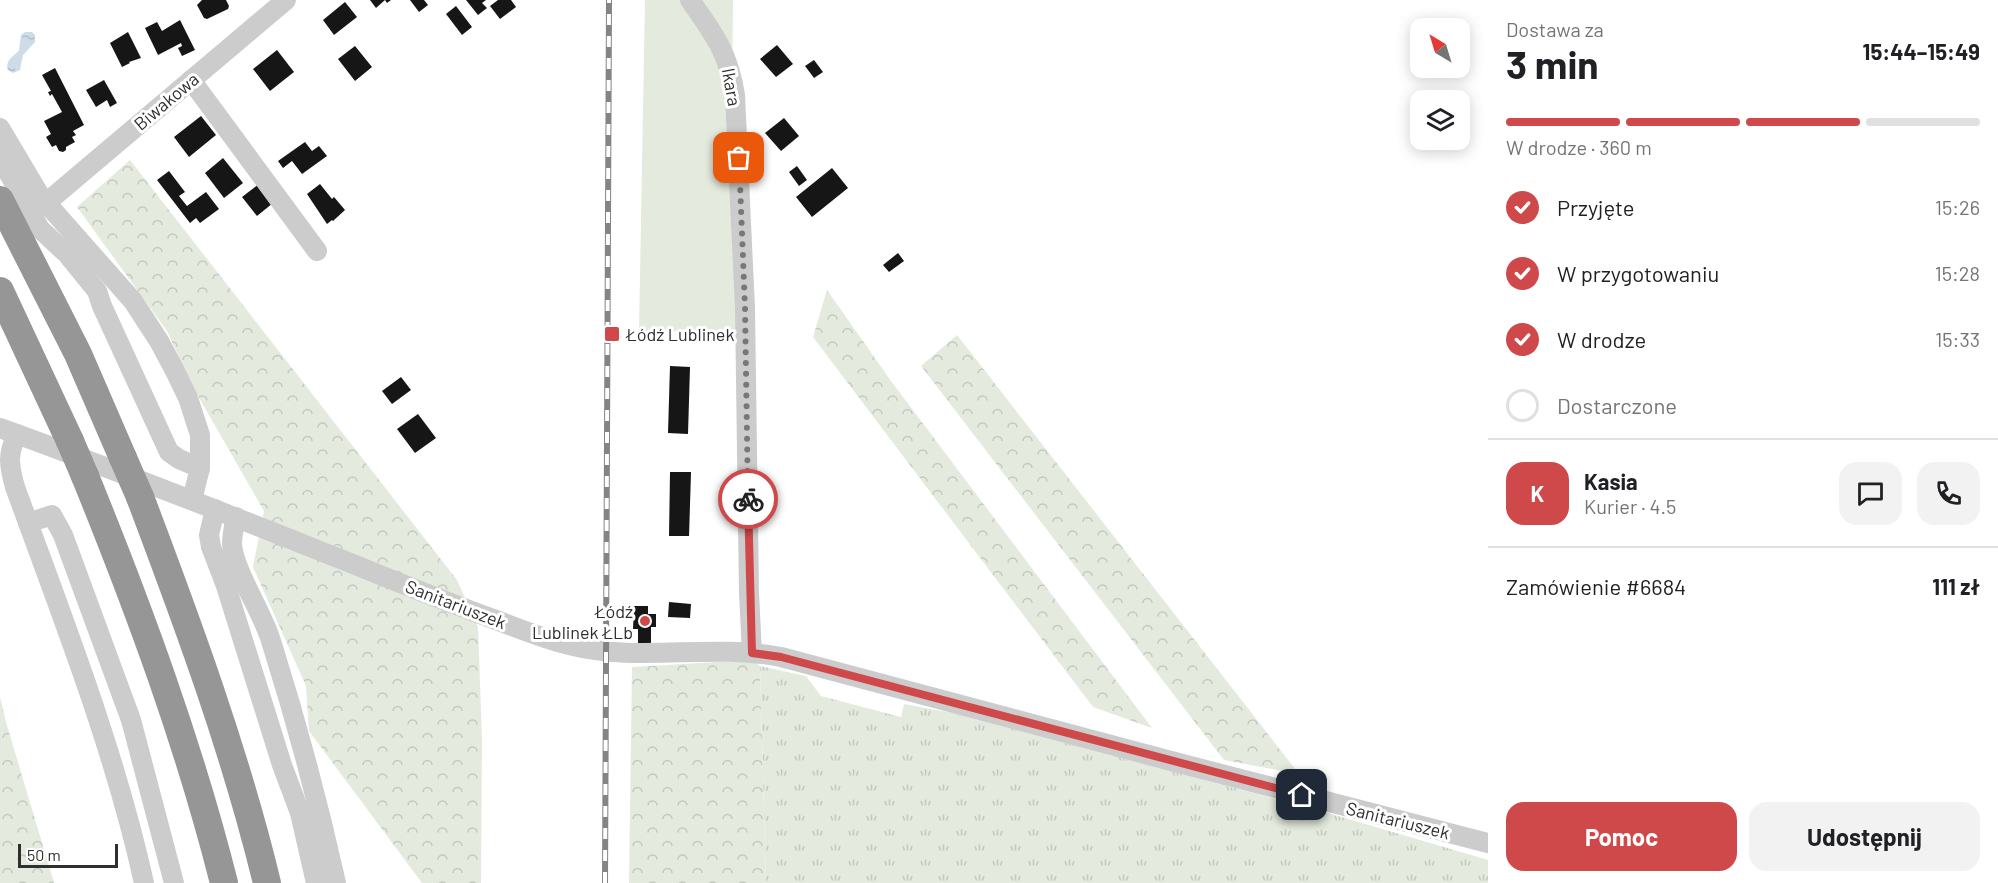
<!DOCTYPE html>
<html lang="pl">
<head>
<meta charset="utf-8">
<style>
  body { margin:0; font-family:Barlow,sans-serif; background:#f2f2f2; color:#202124; height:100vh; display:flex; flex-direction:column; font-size:22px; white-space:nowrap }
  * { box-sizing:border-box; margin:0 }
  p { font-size:20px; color:#757577 }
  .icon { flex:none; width:33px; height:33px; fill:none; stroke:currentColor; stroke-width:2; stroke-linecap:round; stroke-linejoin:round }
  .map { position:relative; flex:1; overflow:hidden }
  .details { display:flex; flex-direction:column; background:#fff; width:510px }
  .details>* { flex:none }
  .needle { width:39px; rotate:322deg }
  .controls { position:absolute; left:1410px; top:18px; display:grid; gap:12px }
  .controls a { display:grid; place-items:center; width:60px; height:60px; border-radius:12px; background:#fff; box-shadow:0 3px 15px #0003; font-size:30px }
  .scale { position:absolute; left:18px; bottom:15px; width:100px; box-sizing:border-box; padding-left:6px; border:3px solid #2f2f2f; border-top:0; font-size:16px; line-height:21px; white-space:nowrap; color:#2f2f2f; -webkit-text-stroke:4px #fff; paint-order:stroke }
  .pin { position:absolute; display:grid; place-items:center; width:51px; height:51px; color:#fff; margin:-26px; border-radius:12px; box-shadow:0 3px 9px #0006 }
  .courier { position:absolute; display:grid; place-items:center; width:60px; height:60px; margin:-30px; border:4px solid #cf484a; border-radius:50%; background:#fff; color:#222; box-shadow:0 2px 8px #0007 }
  .summary em { font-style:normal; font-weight:700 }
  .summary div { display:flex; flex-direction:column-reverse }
  .summary { display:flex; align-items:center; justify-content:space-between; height:102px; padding:0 18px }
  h1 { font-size:39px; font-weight:700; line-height:45px }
  .bar { display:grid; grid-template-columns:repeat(4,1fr); gap:9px 6px; align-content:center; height:72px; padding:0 18px }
  .bar i { height:8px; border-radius:4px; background:#e0e0e0 }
  .bar .active { background:#cf484a }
  .bar p { grid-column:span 4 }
  .line { display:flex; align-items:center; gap:15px; padding:0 18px; border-top:2px solid #e0e0e0 }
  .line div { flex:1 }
  .round { display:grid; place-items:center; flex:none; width:63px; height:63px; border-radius:18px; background:#f2f2f2 }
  ol { padding:0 18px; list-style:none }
  li { display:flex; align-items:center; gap:18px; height:66px }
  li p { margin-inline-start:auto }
  li .icon { padding:6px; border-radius:50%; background:#cf484a; color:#fff; stroke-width:4 }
  li:last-child { color:#757577 }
  li i { width:33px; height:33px; border:3px solid #e0e0e0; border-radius:50% }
  .primary-button { display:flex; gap:12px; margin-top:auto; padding:12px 18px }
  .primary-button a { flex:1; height:69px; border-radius:18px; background:#cf484a; color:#fff; font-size:24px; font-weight:700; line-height:69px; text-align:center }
  .primary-button a+a { background:#f2f2f2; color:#202124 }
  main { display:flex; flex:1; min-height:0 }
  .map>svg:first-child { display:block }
  .grass { fill:#e4eade }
  .forest { fill:url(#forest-crowns) }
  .park { fill:url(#park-tufts) }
  .water { fill:url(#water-ripples) }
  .building { fill:#161616 }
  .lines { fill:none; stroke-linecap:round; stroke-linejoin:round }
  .minor { stroke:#ccc; stroke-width:20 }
  .highway { stroke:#969696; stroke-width:28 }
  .rail-casing { stroke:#848484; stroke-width:6 }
  .rail { stroke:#fff; stroke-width:4; stroke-dasharray:11; stroke-linecap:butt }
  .highway-bridge { stroke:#969696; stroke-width:28 }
  .done { stroke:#787878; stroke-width:6; stroke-dasharray:0 10.8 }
  .route { stroke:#cf484a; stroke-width:8 }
  .poi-dot { fill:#cf484a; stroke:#fff; stroke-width:2 }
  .labels { text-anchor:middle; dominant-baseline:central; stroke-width:6; stroke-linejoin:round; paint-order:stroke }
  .street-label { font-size:18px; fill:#2f2f2f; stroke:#fff }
  .poi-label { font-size:18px; fill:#2f2f2f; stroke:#fff; text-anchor:start }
</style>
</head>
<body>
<main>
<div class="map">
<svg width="1488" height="883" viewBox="0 0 1488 883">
  <defs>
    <pattern id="forest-crowns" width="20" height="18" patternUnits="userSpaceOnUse" patternTransform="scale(1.5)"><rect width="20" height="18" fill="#e4eade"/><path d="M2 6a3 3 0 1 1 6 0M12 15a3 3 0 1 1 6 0" fill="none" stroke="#c4c9bf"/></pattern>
    <pattern id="park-tufts" width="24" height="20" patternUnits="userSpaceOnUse" patternTransform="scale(1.5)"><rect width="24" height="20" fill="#e4eade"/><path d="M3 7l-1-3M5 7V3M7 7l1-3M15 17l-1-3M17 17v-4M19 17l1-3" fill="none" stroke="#c4c9bf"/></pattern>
    <pattern id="water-ripples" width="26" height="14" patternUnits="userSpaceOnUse" patternTransform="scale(1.5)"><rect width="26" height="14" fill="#cddce7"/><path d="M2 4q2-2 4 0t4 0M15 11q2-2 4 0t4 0" fill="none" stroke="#b0bdc6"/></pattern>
  </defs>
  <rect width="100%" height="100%" fill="#fff"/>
  <polygon class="grass" points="645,0 733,0 731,189 739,330 639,332"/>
  <g class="forest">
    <polygon points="130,160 457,580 478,627 482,738 481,883 422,883 309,731 306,686 253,567 264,511 194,389 167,331 77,207"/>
    <polygon points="827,290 891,381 1152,728 1093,707 813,337"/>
    <polygon points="957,335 1299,774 1224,760 921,366"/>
    <polygon points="752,660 760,666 766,883 629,883 632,667"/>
    <polygon points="0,697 6,722 54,883 0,883"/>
  </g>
  <polygon class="park" points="760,666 806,676 821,696 901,717 904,704 953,713 1328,813 1488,860 1488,883 766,883"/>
  <path class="water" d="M25 32H32L35 35V42L23 55 20 70 13 73 8 70C5 59 14 57 19 50L21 35Z"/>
  <g class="building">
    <polygon points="202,0 226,0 229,6 228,9 207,19 204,18 197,5"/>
    <polygon points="370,0 391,0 387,3 385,0 376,8"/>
    <polygon points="410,0 424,0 428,5 419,12"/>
    <polygon points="466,0 486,0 482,3 487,8 478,15"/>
    <polygon points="498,0 511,0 516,7 500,19 490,6"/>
    <polygon points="345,2 357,17 334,35 323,20"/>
    <polygon points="456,6 472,27 462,35 446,14"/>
    <polygon points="180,20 195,50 182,56 178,48 182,46 181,43 158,55 145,28 157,22 162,31"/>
    <polygon points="128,32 141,58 129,62 130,63 122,67 110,43"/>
    <polygon points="777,45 793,64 776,77 760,59"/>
    <polygon points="355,46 372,67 355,81 338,59"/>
    <polygon points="277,50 294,72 270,91 253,69"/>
    <polygon points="814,60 823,72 814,78 805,66"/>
    <polygon points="55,68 84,125 73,131 76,135 72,137 75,142 66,147 66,150 63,152 59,151 56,145 52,147 46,137 51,134 44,121 62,112 52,94 50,96 48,92 51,91 42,75"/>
    <polygon points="104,80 117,103 110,107 107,100 96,107 86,90"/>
    <polygon points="201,116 216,135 189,157 174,137"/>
    <polygon points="784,118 799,136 781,151 765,133"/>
    <polygon points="305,142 312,151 319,146 327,156 302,174 292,161 283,168 278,161"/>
    <polygon points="223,158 243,183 224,198 205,173"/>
    <polygon points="797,166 807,180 799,186 789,172"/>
    <polygon points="832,168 848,188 812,217 796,197"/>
    <polygon points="169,171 185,192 179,196 187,206 206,192 219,209 200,223 196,218 190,223 157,180"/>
    <polygon points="259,184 273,203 257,216 242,197"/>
    <polygon points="320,184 332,199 334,197 345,210 333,221 332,220 327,224 307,194"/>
    <polygon points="898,253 904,261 889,272 883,265"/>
    <polygon points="670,366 690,367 688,434 668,433"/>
    <polygon points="401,377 411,390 392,404 382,391"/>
    <polygon points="418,414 436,438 415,453 397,429"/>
    <polygon points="670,472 691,472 689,536 669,536"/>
    <polygon points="669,602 691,604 690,618 668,617"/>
    <polygon points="634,606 648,606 648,614 656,614 656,627 651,627 651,648 638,647 638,629 633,629"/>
  </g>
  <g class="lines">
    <g class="minor">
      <path d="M690 0C714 34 729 54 735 95L745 308 749 593 752 653"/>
      <polyline points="191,80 317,251"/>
      <polyline points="0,128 41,197 133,301 159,341 174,369 188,398 200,435 200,468 192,500"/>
      <polyline points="0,158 40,229 67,254 97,291 102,306 169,452 179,459 200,468"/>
      <polyline points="46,203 286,0"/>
      <path d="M0 428C117 470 232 516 348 562 397 582 446 602 496 620 520 629 544 639 569 645 640 663 711 643 781 657L1171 761 1488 843"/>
      <path d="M17 434C7 455 9 465 15 487 62 617 114 747 144 883"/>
      <polyline points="215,509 209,535 211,547 226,586 282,765 300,813 316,883"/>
      <path d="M236 517C234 526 232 535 232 544 234 571 263 613 271 641 296 720 318 802 336 883"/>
      <polyline points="28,523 52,515 63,535 131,720 174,883"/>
    </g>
    <g class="highway">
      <polyline points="0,200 78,354 123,458"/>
      <polyline points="0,291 70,441"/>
      <path d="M85 476C139 609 189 744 224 883"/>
      <path d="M140 497C188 624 235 751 267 883"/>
    </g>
    <defs>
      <polyline id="rail" points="605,883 609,0"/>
    </defs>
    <use href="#rail" class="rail-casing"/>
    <use href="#rail" class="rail"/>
    <g class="highway-bridge">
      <polyline points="70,441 85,476"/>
      <polyline points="123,458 140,497"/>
    </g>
  </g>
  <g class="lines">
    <polyline class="done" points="739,158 745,308 748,499"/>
    <polyline class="route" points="748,499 752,653 781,657 1302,795"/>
  </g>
  <g class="poi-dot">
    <rect x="604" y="326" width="16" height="16" rx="3"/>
    <circle cx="645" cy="621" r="6"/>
  </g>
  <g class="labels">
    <g class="street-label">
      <text transform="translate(732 87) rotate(80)">Ikara</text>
      <text transform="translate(166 101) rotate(-40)">Biwakowa</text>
      <text transform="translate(456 604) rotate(21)">Sanitariuszek</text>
      <text transform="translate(1398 820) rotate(14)">Sanitariuszek</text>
    </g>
    <g class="poi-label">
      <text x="626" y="334">Łódź Lublinek</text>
      <text x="633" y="611" text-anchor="end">Łódź<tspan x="633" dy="21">Lublinek ŁLb</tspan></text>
    </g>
  </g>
</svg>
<div class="controls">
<a><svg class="needle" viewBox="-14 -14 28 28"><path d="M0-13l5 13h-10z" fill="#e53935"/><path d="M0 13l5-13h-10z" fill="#757577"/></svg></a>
<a><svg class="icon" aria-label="layers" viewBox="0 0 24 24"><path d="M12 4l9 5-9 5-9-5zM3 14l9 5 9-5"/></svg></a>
</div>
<div class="scale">50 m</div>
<div class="pin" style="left:739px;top:158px;background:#ea580c"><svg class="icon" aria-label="bag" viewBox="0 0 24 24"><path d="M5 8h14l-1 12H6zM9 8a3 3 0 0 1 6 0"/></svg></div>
<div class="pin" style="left:1302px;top:795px;background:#1f2937"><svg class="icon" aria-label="home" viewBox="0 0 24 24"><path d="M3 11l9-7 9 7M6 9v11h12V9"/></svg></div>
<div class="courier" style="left:748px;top:499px"><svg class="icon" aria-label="bike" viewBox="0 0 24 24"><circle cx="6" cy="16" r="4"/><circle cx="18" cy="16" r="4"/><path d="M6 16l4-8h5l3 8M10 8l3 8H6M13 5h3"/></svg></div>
</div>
<section class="details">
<div class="summary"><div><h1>3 min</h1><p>Dostawa za</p></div><em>15:44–15:49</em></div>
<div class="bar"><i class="active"></i><i class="active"></i><i class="active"></i><i></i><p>W drodze · 360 m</p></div>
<ol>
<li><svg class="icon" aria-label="check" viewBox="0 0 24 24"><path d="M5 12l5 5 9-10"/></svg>Przyjęte<p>15:26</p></li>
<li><svg class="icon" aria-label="check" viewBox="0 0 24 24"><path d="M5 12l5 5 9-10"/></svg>W przygotowaniu<p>15:28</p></li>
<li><svg class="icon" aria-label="check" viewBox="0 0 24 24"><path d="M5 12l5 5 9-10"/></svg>W drodze<p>15:33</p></li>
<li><i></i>Dostarczone</li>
</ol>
<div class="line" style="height:108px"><b class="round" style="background:#cf484a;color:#fff">K</b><div><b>Kasia</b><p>Kurier · 4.5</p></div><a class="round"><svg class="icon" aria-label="chat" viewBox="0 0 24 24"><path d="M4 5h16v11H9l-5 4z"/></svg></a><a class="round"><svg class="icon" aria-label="phone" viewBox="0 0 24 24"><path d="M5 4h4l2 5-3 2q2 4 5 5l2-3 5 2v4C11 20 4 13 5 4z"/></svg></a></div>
<div class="line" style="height:78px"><div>Zamówienie #6684</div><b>111 zł</b></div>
<div class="primary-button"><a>Pomoc</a><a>Udostępnij</a></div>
</section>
</main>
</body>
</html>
